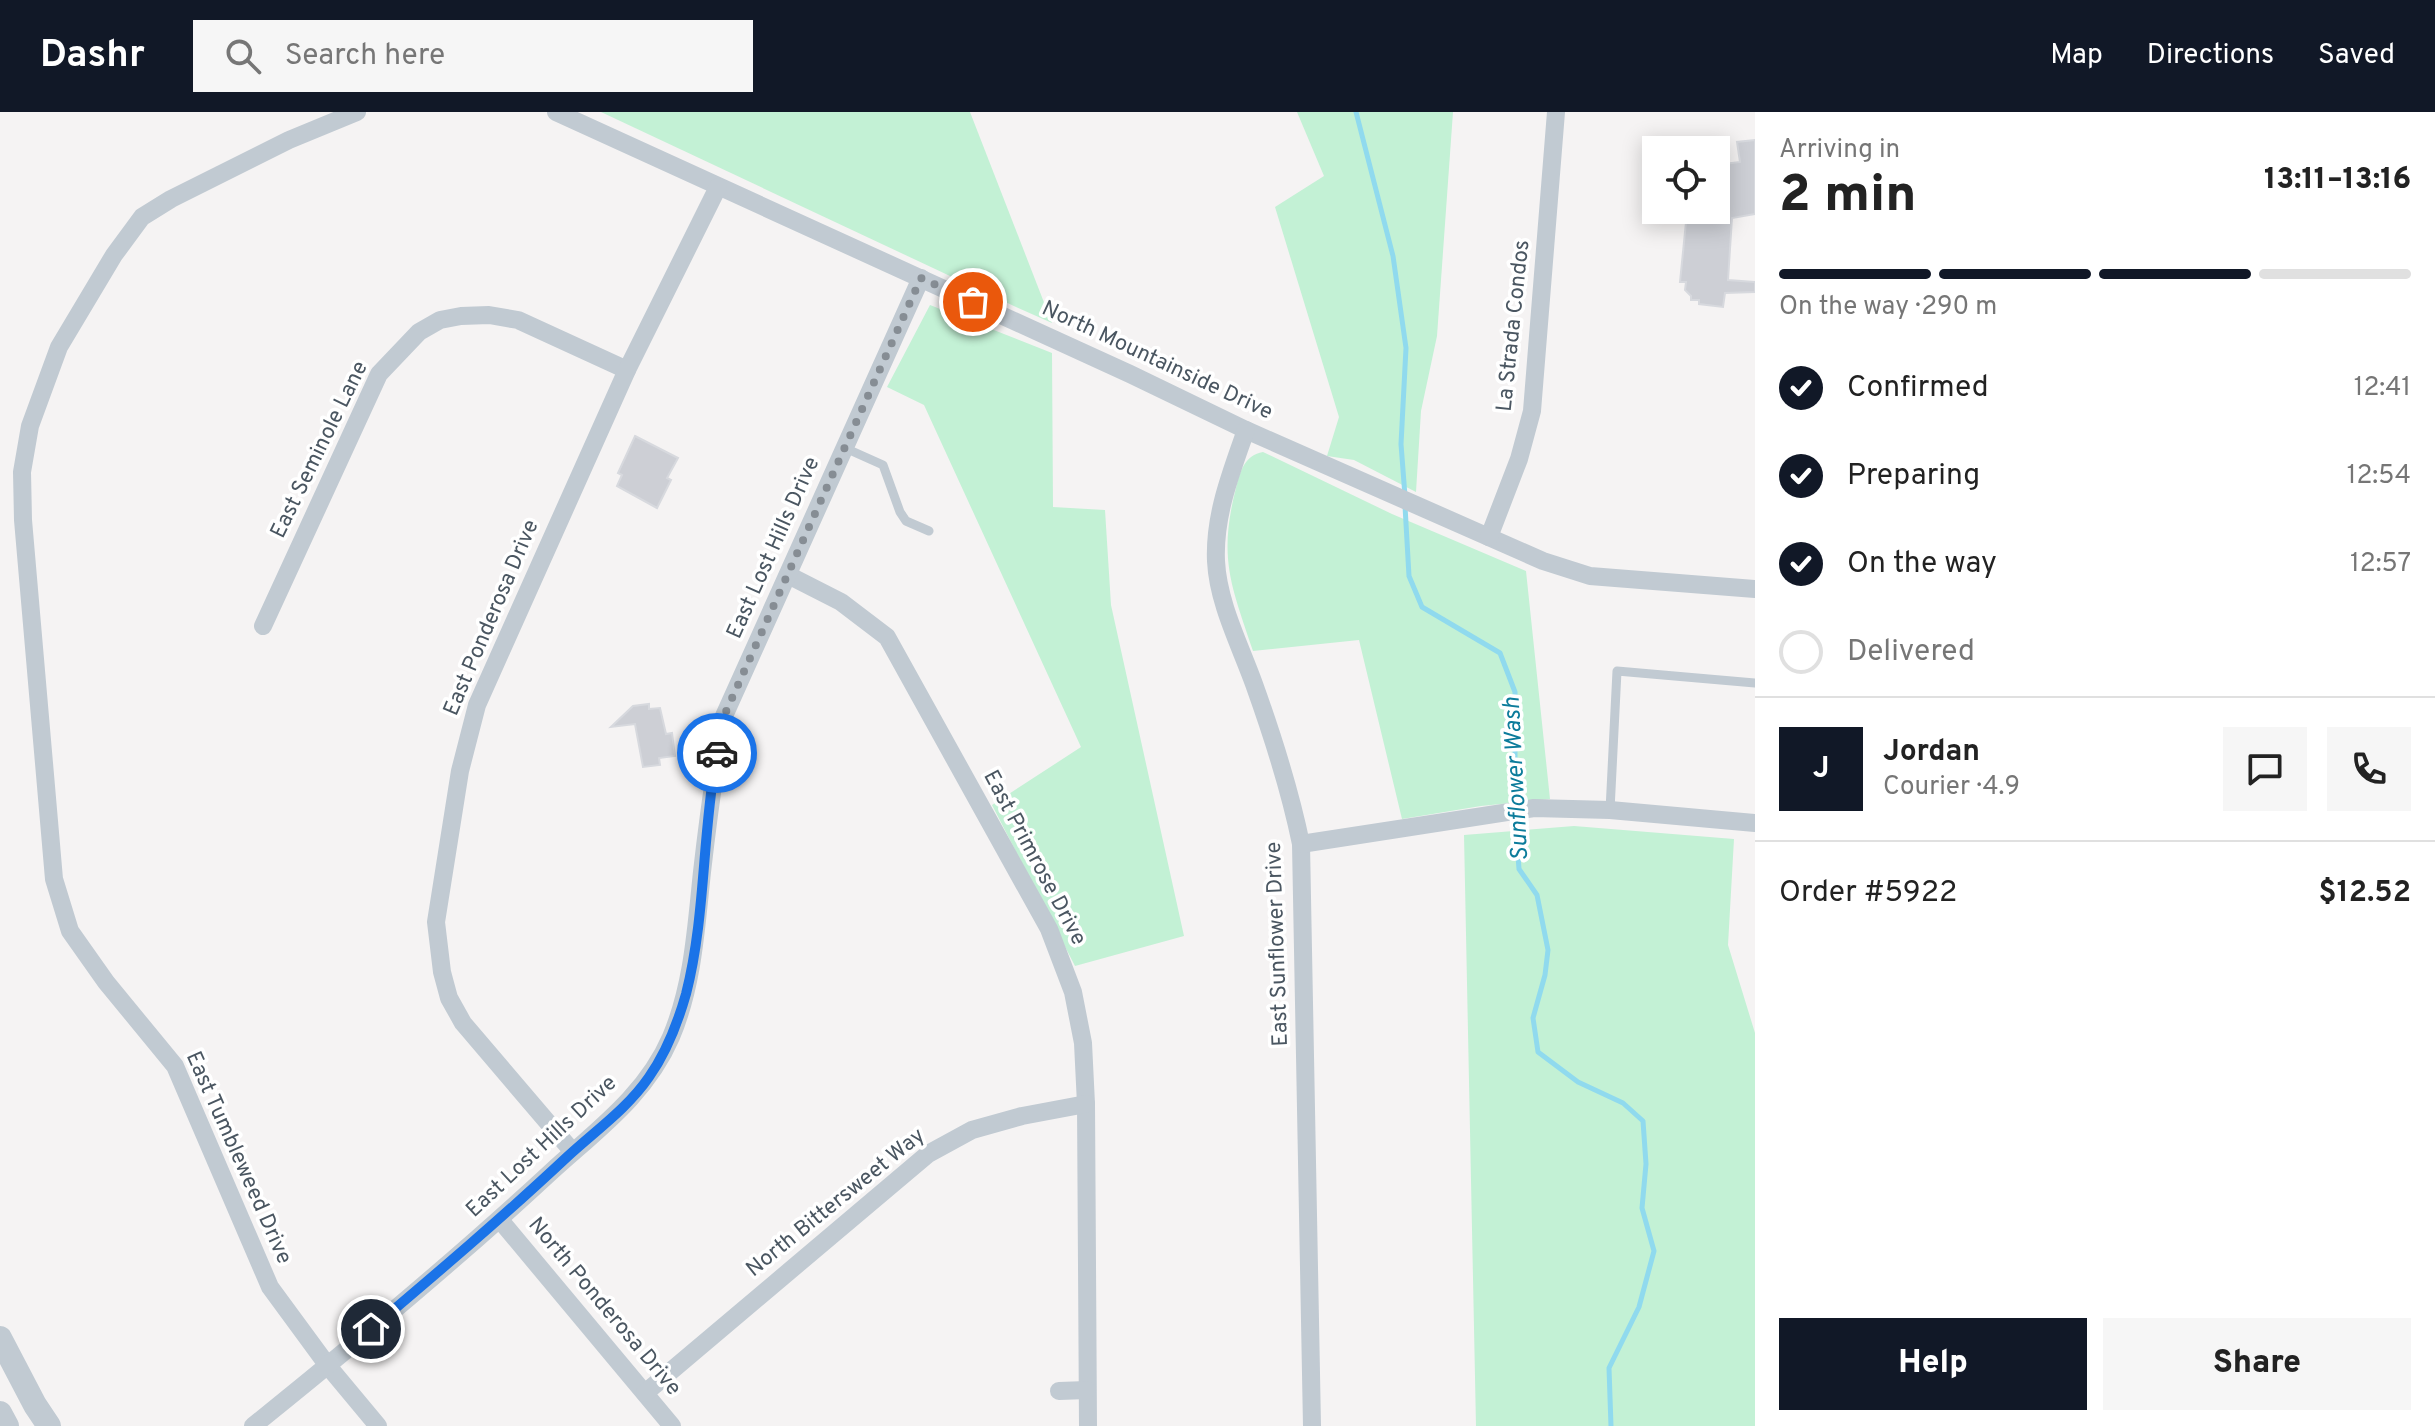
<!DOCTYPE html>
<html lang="en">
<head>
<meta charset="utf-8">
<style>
  body { margin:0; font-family:Overpass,sans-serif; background:#f6f6f6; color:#222; height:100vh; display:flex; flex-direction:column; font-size:30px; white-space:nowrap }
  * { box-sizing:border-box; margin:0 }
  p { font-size:26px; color:#767676 }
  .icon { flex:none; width:44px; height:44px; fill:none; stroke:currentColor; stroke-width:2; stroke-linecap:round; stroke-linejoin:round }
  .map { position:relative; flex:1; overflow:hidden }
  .panel { display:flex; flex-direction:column; background:#fff; width:680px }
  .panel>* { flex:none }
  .buttons { position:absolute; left:1642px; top:24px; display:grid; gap:16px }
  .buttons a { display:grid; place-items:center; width:88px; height:88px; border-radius:0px; background:#fff; box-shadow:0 4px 20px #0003; font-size:40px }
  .pin { position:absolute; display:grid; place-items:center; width:68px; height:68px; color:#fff; margin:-34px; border:4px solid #fff; border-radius:50%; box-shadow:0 2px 8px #0007 }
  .courier { position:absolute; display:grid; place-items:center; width:80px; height:80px; margin:-40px; border:6px solid #1a73e8; border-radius:50%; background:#fff; color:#222; box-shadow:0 2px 10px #0007 }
  .headline em { font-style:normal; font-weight:800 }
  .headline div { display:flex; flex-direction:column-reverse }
  .headline { display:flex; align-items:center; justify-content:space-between; height:136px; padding:0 24px }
  h1 { font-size:52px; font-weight:800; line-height:60px }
  .bar { display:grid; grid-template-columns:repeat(4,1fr); gap:12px 8px; align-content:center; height:96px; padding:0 24px }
  .bar i { height:10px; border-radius:6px; background:#e0e0e0 }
  .bar .on { background:#111827 }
  .bar p { grid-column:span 4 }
  .line { display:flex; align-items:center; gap:20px; padding:0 24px; border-top:2px solid #e0e0e0 }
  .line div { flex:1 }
  .round { display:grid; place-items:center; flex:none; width:84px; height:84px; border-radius:0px; background:#f6f6f6 }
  ol { padding:0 24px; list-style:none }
  li { display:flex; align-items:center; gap:24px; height:88px }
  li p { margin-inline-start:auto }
  li .icon { padding:8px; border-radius:50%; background:#111827; color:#fff; stroke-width:4 }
  li:last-child { color:#767676 }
  li i { width:44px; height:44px; border:4px solid #e0e0e0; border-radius:50% }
  .action { display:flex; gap:16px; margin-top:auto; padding:16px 24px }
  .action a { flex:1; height:92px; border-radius:0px; background:#111827; color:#fff; font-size:32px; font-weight:800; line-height:92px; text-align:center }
  .action a+a { background:#f6f6f6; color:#222 }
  header { display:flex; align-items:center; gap:48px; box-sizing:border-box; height:112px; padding:0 40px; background:#111827; color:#fff }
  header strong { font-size:38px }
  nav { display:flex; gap:44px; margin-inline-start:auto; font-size:28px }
  .search { width:560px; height:72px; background:#f6f6f6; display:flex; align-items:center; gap:20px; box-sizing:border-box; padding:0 28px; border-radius:0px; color:#767676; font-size:30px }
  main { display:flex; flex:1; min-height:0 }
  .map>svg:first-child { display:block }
  .green { fill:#c3f1d5 }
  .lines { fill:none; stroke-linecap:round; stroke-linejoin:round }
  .stream { stroke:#90daee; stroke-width:5 }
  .building { fill:#cdcfd5; stroke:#d7d9de; stroke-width:2 }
  .service { stroke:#c1cad2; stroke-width:9 }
  .minor { stroke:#c1cad2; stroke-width:18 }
  .tertiary { stroke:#c1cad2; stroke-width:24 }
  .done { stroke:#868d94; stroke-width:8; stroke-dasharray:0 14.4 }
  .route { stroke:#1a73e8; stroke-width:10 }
  .labels { text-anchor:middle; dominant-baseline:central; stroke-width:7; stroke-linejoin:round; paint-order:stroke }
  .street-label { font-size:22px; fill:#4a5661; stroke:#fff }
  .water-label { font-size:24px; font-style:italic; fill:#0c7c9b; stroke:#fff }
</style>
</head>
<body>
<header>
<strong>Dashr</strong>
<div class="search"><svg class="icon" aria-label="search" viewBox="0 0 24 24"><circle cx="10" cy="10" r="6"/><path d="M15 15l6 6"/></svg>Search here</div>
<nav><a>Map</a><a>Directions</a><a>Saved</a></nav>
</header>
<main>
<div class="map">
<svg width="1755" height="1314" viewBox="0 0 1755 1314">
  <rect width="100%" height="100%" fill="#f5f3f3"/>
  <g class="green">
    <polygon points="601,0 970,0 1052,211 1016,195"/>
    <polygon points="1297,0 1453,0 1437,224 1421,299 1416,380 1354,348 1327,344 1339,305 1275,95 1324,64"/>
    <polygon points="930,193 1052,241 1053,395 1105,398 1111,493 1184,824 1075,854 992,693 1081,635 924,293 887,275"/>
    <path d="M1263 340 1392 402 1526 459 1550 687 1481 694 1402 707 1359 528 1253 539C1231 473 1218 446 1236 376 1240 359 1245 343 1263 340Z"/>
    <polygon points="1574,714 1734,727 1728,833 1755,921 1755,1314 1476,1314 1464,723"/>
  </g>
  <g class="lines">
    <g class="stream">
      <polyline points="1356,0 1393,144 1406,236 1401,332 1405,384"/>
      <polyline points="1405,394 1409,464 1422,495 1500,541 1515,580 1515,694"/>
      <polyline points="1515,704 1519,757 1537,783 1548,838 1545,863 1533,906 1538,940 1578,970 1623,991 1643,1009 1646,1052 1642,1096 1654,1139 1639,1195 1609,1256 1611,1314"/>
    </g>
  </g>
  <g class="building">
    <polygon points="1755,28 1755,102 1732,106 1728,168 1755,170 1755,180 1725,181 1723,195 1699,192 1699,188 1691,188 1691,184 1685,178 1686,170 1680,170 1686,110 1697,104 1698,98 1716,98 1716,90 1718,90 1716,53 1740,50 1737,30"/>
    <polygon points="635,324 678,346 667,366 671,368 657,396 617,374 622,363 618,361"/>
    <polygon points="649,592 649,597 660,596 666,622 672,621 675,644 659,646 660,653 643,655 635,612 611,615 633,594"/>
  </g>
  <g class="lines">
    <g class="service">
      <polyline points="845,336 883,353 900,400 906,409 929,419"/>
      <polyline points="1610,698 1617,559 1755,571"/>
    </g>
    <g class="minor">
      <polyline points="357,0 289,28 171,87 142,105 114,143 59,235 30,314 22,360 23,408 54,767 70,819 106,870 175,954 270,1175 328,1254 378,1314"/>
      <polyline points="556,0 1130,262 1246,318 1543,449 1590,464 1755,477"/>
      <path d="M1246 318C1231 361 1214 403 1216 449 1218 491 1240 533 1254 572 1273 625 1290 678 1301 732L1312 1314"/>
      <polyline points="1489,425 1519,347 1532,299 1556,0"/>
      <polyline points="788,463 841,490 887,525 1049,817 1073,880 1083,931 1086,992 1088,1314"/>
      <polyline points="263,514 379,262 419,220 440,208 461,204 489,203 518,208 627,258"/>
      <polyline points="1301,732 1534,696 1610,698 1755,711"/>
      <polyline points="573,1040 463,911 449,886 442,860 436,810 460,659 477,593 627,258 718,75"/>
      <polyline points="500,1108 672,1314"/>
      <polyline points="1059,1279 1087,1278"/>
      <polyline points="645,1281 928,1042 972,1018 1022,1004 1086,992"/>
      <path d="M253 1314C355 1232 456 1148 552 1059 597 1018 646 983 671 925 693 873 696 816 702 760 708 707 715 656 724 604L921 166"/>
    </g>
    <g class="tertiary">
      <polyline points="0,1226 35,1293 49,1314"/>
      <polyline points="0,1301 7,1314"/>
    </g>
  </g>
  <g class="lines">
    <polyline class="done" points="717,641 724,604 921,166 973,190"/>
    <path class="route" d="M371 1217C437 1161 503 1105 567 1045 595 1019 627 997 649 965 666 941 678 910 686 882 706 804 702 720 717 641"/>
  </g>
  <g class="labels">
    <g class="street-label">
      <text transform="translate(1514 214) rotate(-84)">La Strada Condos</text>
      <text transform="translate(1157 249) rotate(25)">North Mountainside Drive</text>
      <text transform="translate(320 338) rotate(-64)">East Seminole Lane</text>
      <text transform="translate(774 436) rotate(-66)">East Lost Hills Drive</text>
      <text transform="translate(492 506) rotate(-67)">East Ponderosa Drive</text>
      <text transform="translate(1034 746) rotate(62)">East Primrose Drive</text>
      <text transform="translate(1278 832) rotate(-92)">East Sunflower Drive</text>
      <text transform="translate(542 1035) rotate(-43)">East Lost Hills Drive</text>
      <text transform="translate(238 1046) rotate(66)">East Tumbleweed Drive</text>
      <text transform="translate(836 1091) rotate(-39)">North Bittersweet Way</text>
      <text transform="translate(604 1195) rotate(50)">North Ponderosa Drive</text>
    </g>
    <g class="water-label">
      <text transform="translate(1517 667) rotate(-93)">Sunflower Wash</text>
    </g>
  </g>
</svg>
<div class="buttons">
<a><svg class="icon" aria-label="locate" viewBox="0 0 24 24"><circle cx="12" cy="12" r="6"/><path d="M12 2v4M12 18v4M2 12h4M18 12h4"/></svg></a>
</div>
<div class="pin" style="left:973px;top:190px;background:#ea580c"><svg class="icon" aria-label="bag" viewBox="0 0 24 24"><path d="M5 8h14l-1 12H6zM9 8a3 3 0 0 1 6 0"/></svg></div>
<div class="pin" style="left:371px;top:1217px;background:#1f2937"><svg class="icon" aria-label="home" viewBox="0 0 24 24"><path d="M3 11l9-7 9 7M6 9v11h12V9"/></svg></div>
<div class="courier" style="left:717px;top:641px"><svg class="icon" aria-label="car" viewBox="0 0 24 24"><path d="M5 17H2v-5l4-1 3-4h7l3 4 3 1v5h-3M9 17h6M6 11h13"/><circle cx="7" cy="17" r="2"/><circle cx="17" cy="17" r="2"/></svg></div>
</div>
<section class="panel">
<div class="headline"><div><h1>2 min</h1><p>Arriving in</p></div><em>13:11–13:16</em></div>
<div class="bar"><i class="on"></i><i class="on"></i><i class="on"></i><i></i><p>On the way · 290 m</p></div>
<ol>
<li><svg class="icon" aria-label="check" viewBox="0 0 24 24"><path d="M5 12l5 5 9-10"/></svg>Confirmed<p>12:41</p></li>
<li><svg class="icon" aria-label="check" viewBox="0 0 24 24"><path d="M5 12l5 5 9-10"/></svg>Preparing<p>12:54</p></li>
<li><svg class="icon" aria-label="check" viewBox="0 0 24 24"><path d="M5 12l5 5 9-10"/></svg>On the way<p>12:57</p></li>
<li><i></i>Delivered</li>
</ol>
<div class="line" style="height:144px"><b class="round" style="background:#111827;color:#fff">J</b><div><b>Jordan</b><p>Courier · 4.9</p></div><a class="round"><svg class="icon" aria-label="chat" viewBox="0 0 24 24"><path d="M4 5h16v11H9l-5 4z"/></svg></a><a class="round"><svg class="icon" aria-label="phone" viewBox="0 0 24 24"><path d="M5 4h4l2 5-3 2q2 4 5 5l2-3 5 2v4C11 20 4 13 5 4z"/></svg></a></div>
<div class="line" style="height:104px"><div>Order #5922</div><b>$12.52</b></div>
<div class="action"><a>Help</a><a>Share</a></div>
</section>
</main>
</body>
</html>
